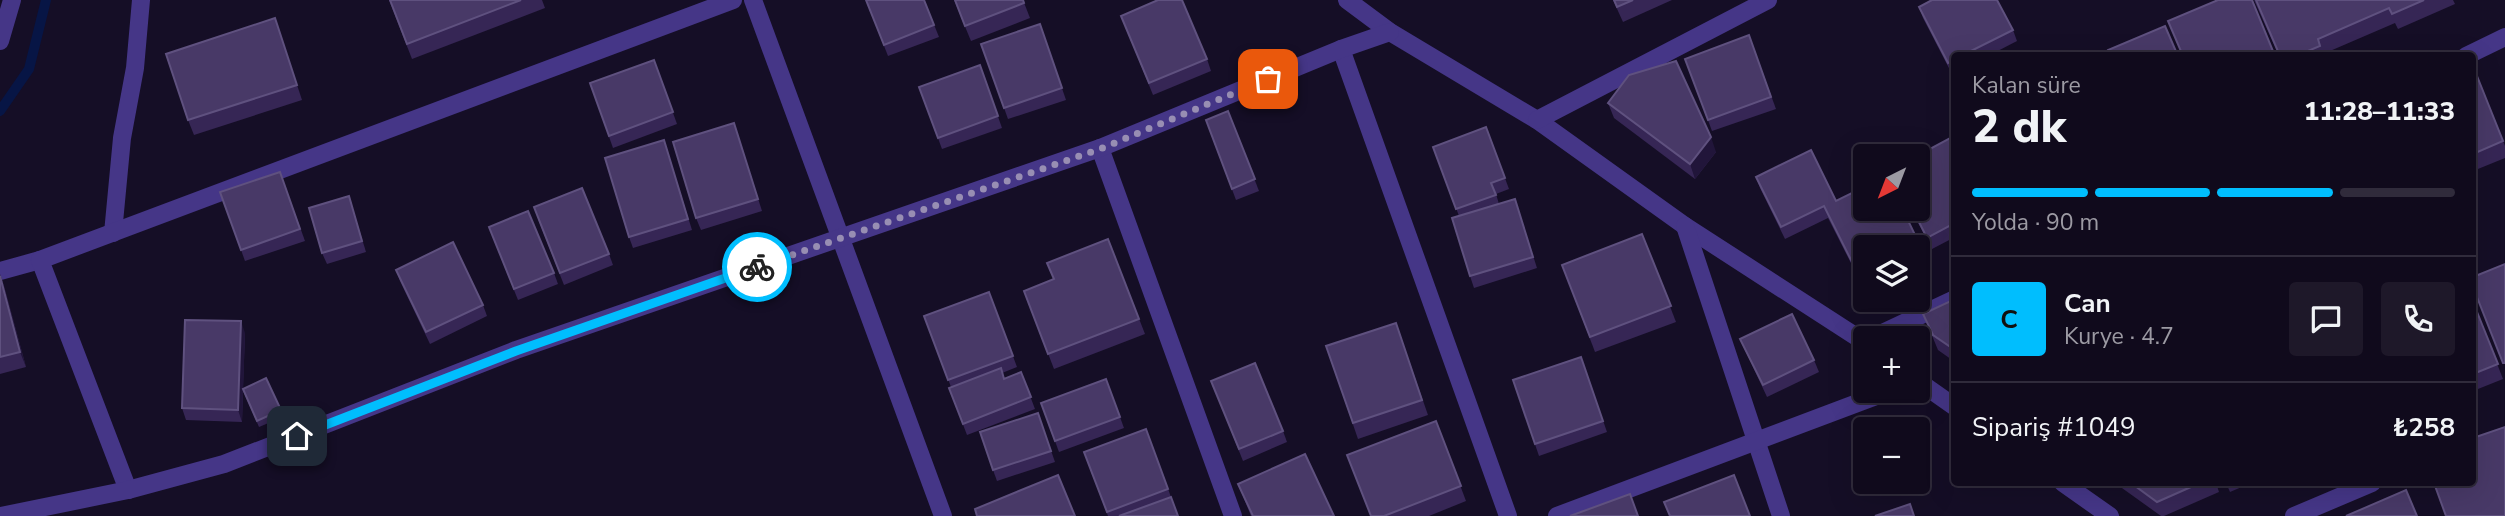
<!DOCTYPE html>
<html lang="tr">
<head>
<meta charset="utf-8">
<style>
  body { margin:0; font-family:"Nunito Sans",sans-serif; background:#1e1829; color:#f1f3f6; height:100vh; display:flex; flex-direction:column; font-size:26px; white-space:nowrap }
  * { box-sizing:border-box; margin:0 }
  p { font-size:23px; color:#9c9aa3 }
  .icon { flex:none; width:38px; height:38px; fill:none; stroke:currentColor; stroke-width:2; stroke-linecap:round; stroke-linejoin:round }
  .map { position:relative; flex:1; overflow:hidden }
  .sheet { position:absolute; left:1951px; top:52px; width:525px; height:434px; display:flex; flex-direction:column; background:#100a1c; border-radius:7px; box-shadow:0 7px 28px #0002,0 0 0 2px #302b3b }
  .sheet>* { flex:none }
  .needle { width:46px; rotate:222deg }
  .tools { position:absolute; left:1853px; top:144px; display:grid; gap:14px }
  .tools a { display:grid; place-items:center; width:77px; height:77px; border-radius:7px; background:#100a1c; box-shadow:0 7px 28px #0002,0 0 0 2px #302b3b; font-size:35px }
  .pin { position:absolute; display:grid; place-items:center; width:60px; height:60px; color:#fff; margin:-30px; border-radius:14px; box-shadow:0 4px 10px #0006 }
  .courier { position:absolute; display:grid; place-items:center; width:70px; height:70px; margin:-35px; border:5px solid #00befe; border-radius:50%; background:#fff; color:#222; box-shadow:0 2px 9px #0007 }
  .head em { font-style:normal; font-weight:800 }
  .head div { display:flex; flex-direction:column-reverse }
  .head { display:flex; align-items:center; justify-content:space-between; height:119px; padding:0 21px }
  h1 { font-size:46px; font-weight:800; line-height:52px }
  .bar { display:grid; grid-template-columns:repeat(4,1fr); gap:10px 7px; align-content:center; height:84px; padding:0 21px }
  .bar i { height:9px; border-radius:5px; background:#302b3b }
  .bar .current { background:#00befe }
  .bar p { grid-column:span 4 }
  .line { display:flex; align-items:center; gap:18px; padding:0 21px; border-top:2px solid #302b3b }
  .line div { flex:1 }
  .round { display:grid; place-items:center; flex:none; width:74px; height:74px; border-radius:7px; background:#1e1829 }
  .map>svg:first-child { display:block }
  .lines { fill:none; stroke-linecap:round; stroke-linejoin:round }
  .stream { stroke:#071545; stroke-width:10 }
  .street { stroke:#453687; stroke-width:18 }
  .wall { fill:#362655 }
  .shaded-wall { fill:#21153a }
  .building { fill:#483967; stroke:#5f517f; stroke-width:2 }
  .done { stroke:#988eb3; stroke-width:7; stroke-dasharray:0 12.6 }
  .route { stroke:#00befe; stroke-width:9 }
</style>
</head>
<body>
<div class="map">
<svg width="2505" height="516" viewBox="0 0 2505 516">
  <rect width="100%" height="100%" fill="#150e26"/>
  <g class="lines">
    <polyline class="stream" points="0,111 29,69 46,0"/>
    <g class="street">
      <polyline points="753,0 943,516"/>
      <polyline points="1347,0 1390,32 1537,120 1685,226 1866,343"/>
      <polyline points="0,41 12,0"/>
      <polyline points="1341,49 1508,516"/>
      <polyline points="2466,56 2505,37"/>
      <polyline points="1537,120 1768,0"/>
      <polyline points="1100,148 1233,516"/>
      <polyline points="1685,226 1781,516"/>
      <polyline points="113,233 122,138 135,68 141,0"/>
      <polyline points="0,271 40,260"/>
      <polyline points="1872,338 1955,299"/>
      <polyline points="1918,381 1955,407"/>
      <polyline points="2063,483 2110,516"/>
      <polyline points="128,490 40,260 733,0"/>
      <polyline points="1,516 128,490 224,464 516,350 1100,148 1341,49 1390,32"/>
      <polyline points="1557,516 1892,390"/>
      <polyline points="2294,516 2372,483"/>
    </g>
  </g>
  <g class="wall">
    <polygon points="389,0 542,0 545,8 412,59"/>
    <polygon points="866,0 924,0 939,37 888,56"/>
    <polygon points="954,0 1023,0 1030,18 971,41"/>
    <polygon points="1613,0 1672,0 1623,22"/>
    <polygon points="2254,0 2453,0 2455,4 2398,29 2395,23 2323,54 2324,56 2279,56"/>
    <polygon points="1919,7 2013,30 2017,41 1988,56 1955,56 1955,73 1952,74 1923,18"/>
    <polygon points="1121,16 1207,59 1211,71 1153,95"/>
    <polygon points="275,18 302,100 194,135 188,120"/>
    <polygon points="1040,24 1066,100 1008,119 981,44"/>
    <polygon points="1749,35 1776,109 1712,131 1685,59"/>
    <polygon points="654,60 677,124 613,148 590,83"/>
    <polygon points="980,65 1002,128 942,149 919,87"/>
    <polygon points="2473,66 2505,146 2505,158 2473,171"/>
    <polygon points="1608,103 1716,152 1695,179 1614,118"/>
    <polygon points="1228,111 1259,191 1236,200 1206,120"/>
    <polygon points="734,123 762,211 701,230 696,218"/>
    <polygon points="1486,127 1509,189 1496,194 1499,204 1515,199 1537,268 1474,288 1470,276 1459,216 1433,147"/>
    <polygon points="664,140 692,230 633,248 629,237"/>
    <polygon points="1955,143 1955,237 1932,249 1910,208 1918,208"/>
    <polygon points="280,172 305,241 245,261 220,192"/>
    <polygon points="1756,177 1836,201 1917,239 1922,250 1918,252 1918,247 1866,247 1866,278 1860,281 1828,218 1785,239 1760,188"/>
    <polygon points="349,196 366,252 327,264 322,253"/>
    <polygon points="538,219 609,254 613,265 564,285"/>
    <polygon points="1642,234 1676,322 1595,352 1562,265"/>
    <polygon points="493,238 554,273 558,284 518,300"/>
    <polygon points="1108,239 1145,334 1054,369 1024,291 1054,279"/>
    <polygon points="396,270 483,305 487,316 430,344 400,281"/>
    <polygon points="0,274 4,286 26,367 0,374"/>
    <polygon points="989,292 1017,367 1002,373 1004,379 1021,372 1035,409 967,435 949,388 951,387 924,316"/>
    <polygon points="1955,299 1955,362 1938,350 1923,314"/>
    <polygon points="2473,302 2503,379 2473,391"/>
    <polygon points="1396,323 1428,415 1358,439 1326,346"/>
    <polygon points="245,333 243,388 281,410 283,417 259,427 243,391 242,422 186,420 182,408"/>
    <polygon points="1740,339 1814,360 1819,372 1767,397 1745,350"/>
    <polygon points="1581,357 1607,432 1539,456 1513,380"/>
    <polygon points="1106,379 1124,428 1059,452 1041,403"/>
    <polygon points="1211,381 1283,431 1287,442 1243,461"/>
    <polygon points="1038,413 1055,462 997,481 993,470"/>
    <polygon points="1436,421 1466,501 1429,516 1370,516"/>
    <polygon points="1146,429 1178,516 1108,516 1084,452"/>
    <polygon points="2115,483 2216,483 2219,492 2164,516 2161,516"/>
    <polygon points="2226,483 2251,483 2230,492"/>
    <polygon points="1238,484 1334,516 1251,516"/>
  </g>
  <g class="shaded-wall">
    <polygon points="1711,137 1716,152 1695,179 1690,164"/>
    <polygon points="0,274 4,286 26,367 20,352"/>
    <polygon points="241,321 245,333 242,422 238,410"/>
  </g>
  <g class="building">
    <polygon points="390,0 521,0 407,44"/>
    <polygon points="866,0 924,0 934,25 884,45"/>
    <polygon points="955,0 1023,0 1024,3 965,26"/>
    <polygon points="1158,0 1182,0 1207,59 1149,83 1121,16"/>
    <polygon points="1614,0 1633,0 1617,7"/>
    <polygon points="1932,0 1997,0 2013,30 1961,56 1955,56 1955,59 1948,63 1919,7"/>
    <polygon points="2218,0 2252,0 2275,56 2183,56 2168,21"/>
    <polygon points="2256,0 2424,0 2392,14 2389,8 2318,39 2320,46 2296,56 2280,56"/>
    <polygon points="275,18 297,85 188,120 166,54"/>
    <polygon points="1040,24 1062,88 1004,108 981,44"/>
    <polygon points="2165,26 2178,56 2110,56 2108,50"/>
    <polygon points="1749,35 1771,97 1708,120 1685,59"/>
    <polygon points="654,60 673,112 609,136 590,83"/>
    <polygon points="1676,61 1711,137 1690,164 1608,103 1629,75"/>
    <polygon points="980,65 998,116 938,138 919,87"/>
    <polygon points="2473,66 2503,141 2473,154"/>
    <polygon points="1228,111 1255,179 1232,189 1206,120"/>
    <polygon points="734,123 758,199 696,218 673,142"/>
    <polygon points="1486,127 1505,178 1491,183 1496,195 1456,209 1433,147"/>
    <polygon points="1952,137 1955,143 1955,223 1927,238 1912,208 1918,208 1918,156 1917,156"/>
    <polygon points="664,140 688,219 629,237 605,158"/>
    <polygon points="1811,150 1836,201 1866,186 1866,208 1902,208 1917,239 1902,247 1866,247 1866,265 1856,270 1824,206 1781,227 1756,177"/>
    <polygon points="280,172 300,229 241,250 220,192"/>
    <polygon points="582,188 609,254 560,273 534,207"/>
    <polygon points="349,196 362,241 322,253 309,208"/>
    <polygon points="1515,199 1533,257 1470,276 1452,218"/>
    <polygon points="528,211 554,273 514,289 489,227"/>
    <polygon points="1642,234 1671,306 1590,337 1562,265"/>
    <polygon points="1108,239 1139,319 1048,354 1024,291 1054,279 1047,263"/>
    <polygon points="453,242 483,305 426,332 396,270"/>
    <polygon points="2505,264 2505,363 2503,363 2473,287 2473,277"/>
    <polygon points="0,276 20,352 0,357"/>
    <polygon points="989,292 1013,356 948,380 924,316"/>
    <polygon points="1955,299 1955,350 1933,335 1923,314"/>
    <polygon points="2473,302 2498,364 2473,374"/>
    <polygon points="1792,314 1814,360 1763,385 1740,339"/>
    <polygon points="185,320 241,321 238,410 182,408"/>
    <polygon points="1396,323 1422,400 1353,423 1326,346"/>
    <polygon points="1581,357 1603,421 1535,444 1513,380"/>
    <polygon points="1255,363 1283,431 1239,449 1211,381"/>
    <polygon points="1001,368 1004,379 1021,372 1031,397 963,424 949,388"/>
    <polygon points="266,378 281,410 257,421 243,389"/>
    <polygon points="1106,379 1120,417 1055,441 1041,403"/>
    <polygon points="1038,413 1051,451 993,470 980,432"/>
    <polygon points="1436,421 1461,486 1384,516 1371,516 1347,455"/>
    <polygon points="2505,427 2505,516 2446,516 2434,483 2473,483 2473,438"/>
    <polygon points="1146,429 1168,489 1107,512 1084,452"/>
    <polygon points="1305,454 1334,516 1253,516 1238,484"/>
    <polygon points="1058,475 1075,516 977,516 975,509"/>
    <polygon points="1734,475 1750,516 1670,516 1664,502"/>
    <polygon points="2131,483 2200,483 2157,502"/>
    <polygon points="2406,490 2417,516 2346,516"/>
    <polygon points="1630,494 1638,516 1570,516"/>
    <polygon points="1171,497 1178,516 1119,516"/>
    <polygon points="1910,504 1914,516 1875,516"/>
  </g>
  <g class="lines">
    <polyline class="done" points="757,267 1100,149 1268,79"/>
    <polyline class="route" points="297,436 516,351 757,267"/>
  </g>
</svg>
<div class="tools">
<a><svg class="needle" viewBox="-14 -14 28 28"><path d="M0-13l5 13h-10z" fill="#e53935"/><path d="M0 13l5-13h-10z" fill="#9c9aa3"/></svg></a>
<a><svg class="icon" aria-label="layers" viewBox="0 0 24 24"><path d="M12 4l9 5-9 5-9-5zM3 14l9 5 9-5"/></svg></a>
<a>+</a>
<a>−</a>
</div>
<div class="pin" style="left:1268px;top:79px;background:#ea580c"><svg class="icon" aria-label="bag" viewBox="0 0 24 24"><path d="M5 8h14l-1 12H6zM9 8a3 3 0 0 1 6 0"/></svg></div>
<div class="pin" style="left:297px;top:436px;background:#1f2937"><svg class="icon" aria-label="home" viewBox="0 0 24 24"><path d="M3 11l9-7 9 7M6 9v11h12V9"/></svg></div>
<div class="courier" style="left:757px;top:267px"><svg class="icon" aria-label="bike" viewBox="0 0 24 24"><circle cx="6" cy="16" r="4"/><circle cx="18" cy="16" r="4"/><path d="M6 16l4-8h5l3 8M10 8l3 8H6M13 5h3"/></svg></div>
<section class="sheet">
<div class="head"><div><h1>2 dk</h1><p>Kalan süre</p></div><em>11:28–11:33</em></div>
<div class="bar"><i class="current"></i><i class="current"></i><i class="current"></i><i></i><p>Yolda · 90 m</p></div>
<div class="line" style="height:126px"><b class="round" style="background:#00befe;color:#111">C</b><div><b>Can</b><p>Kurye · 4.7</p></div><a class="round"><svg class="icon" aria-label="chat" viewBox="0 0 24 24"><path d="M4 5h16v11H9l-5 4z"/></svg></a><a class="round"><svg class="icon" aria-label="phone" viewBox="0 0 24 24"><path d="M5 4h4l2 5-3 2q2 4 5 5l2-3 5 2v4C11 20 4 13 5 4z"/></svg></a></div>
<div class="line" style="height:91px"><div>Sipariş #1049</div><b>₺258</b></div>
</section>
</div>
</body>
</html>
